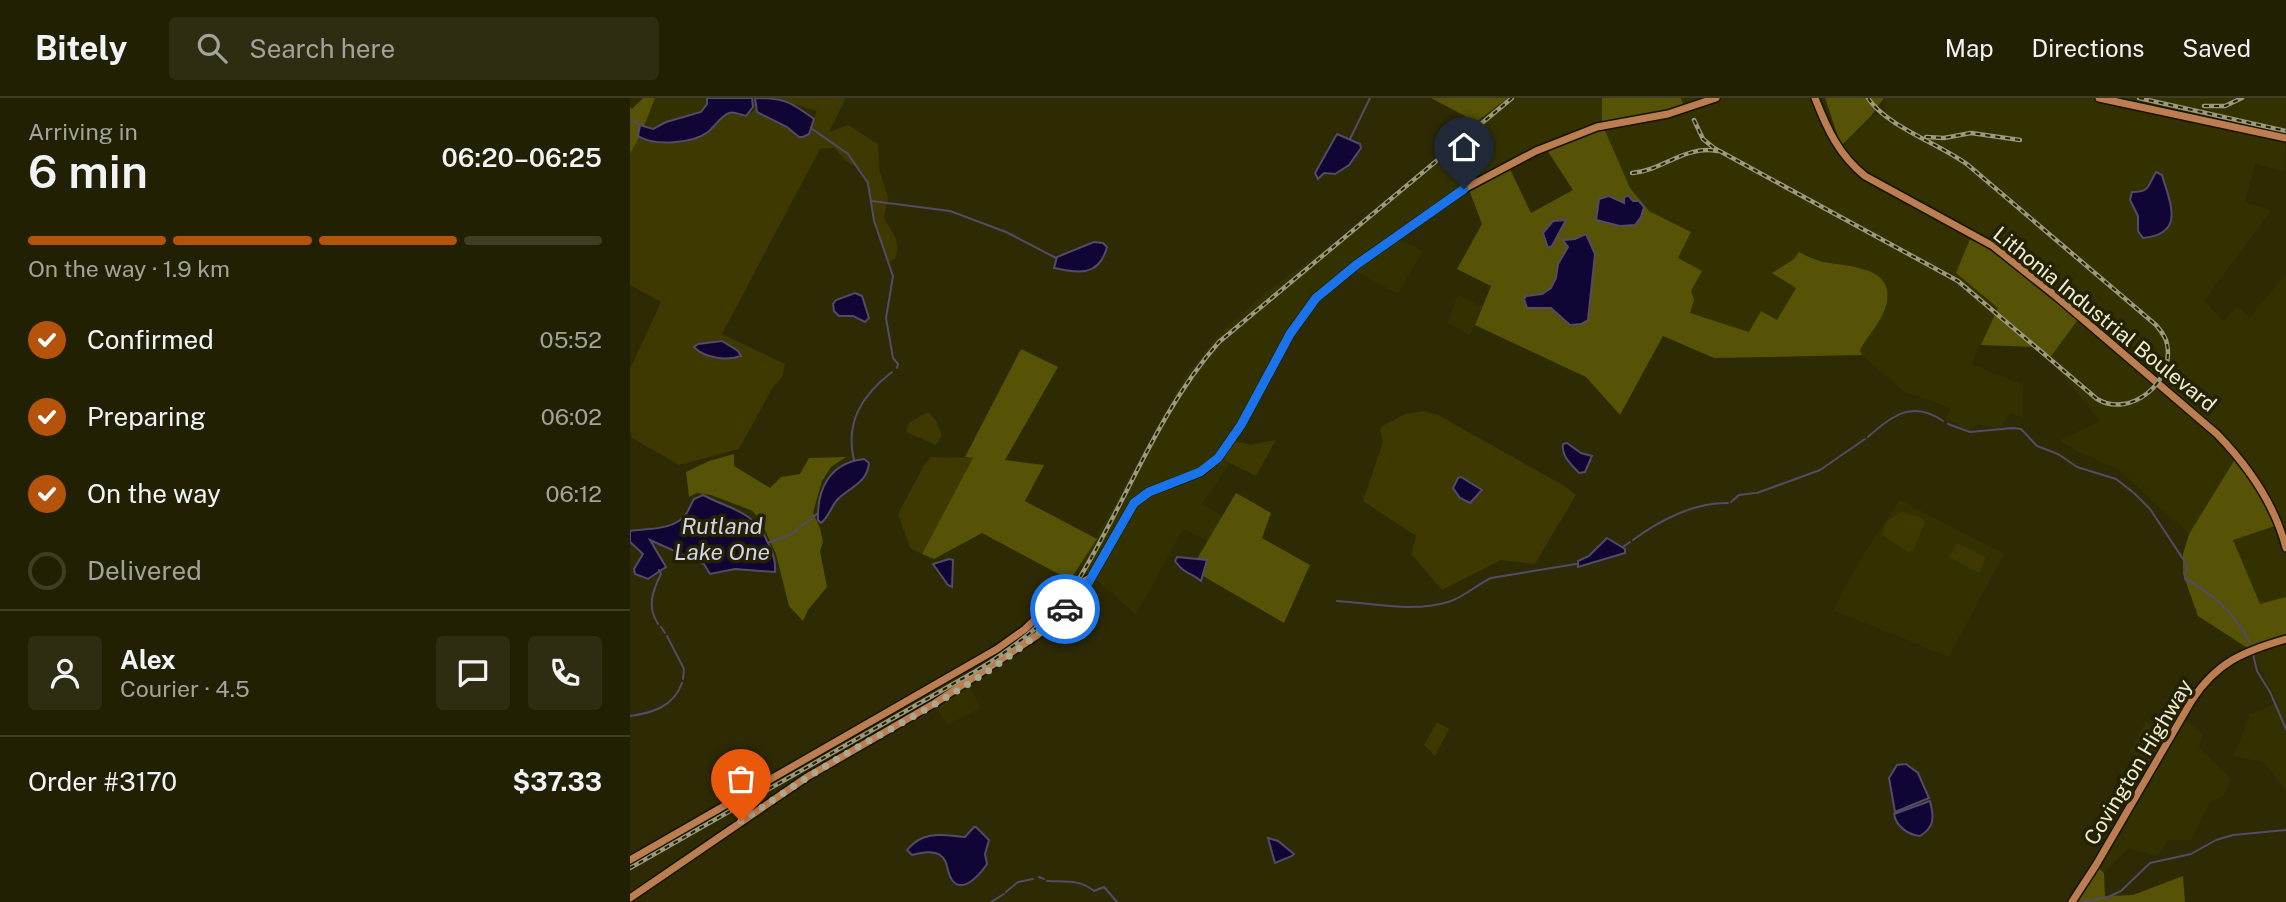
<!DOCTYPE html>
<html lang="en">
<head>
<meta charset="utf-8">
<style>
  body { margin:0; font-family:"Public Sans",sans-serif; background:#2e2d12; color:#f1f3f6; height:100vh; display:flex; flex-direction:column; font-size:26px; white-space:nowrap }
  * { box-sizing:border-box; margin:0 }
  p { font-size:23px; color:#a2a39a }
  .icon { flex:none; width:38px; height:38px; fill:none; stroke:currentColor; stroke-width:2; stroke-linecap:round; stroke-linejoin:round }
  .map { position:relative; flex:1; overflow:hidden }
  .panel { display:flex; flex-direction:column; background:#222003; width:630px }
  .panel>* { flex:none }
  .pin { position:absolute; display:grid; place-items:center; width:60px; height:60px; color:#fff; margin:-72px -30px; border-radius:50% 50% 50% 0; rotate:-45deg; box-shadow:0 0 7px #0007 }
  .pin .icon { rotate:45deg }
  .courier { position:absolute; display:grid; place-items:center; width:70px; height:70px; margin:-35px; border:5px solid #1a73e8; border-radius:50%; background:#fff; color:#222; box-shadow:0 2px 9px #0007 }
  .overview em { font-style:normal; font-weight:600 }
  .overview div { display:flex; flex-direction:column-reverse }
  .overview { display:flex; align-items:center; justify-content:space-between; height:119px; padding:0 28px }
  h1 { font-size:46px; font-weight:600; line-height:52px }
  .bar { display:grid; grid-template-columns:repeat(4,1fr); gap:10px 7px; align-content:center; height:84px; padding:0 28px }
  .bar i { height:9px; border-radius:5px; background:#3f3e25 }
  .bar .on { background:#b45309 }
  .bar p { grid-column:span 4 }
  .line { display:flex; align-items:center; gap:18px; padding:0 28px; border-top:2px solid #3f3e25 }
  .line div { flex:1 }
  .round { display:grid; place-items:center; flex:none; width:74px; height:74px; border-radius:7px; background:#2e2d12 }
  ol { padding:0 28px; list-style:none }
  li { display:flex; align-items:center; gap:21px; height:77px }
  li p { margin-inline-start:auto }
  li .icon { padding:7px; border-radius:50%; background:#b45309; color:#fff; stroke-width:4 }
  li:last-child { color:#a2a39a }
  li i { width:38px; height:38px; border:4px solid #3f3e25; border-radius:50% }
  header { display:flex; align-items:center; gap:42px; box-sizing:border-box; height:98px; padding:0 35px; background:#222003; border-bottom:2px solid #3f3e25 }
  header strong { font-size:33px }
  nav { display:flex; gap:38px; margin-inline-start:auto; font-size:24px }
  .search { width:490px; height:63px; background:#2e2d12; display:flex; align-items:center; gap:18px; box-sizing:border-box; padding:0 24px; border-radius:7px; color:#a2a39a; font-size:26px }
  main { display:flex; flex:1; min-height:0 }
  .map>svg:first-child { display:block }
  .built { fill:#343100; fill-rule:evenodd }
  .green { fill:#3d3901 }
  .forest { fill:#565206 }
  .water { fill:#110536; stroke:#534b67; stroke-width:2 }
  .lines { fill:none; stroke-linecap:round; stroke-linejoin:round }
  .stream { stroke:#534b67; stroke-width:2 }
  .major-casing { stroke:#151300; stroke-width:10 }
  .major { stroke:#bc7d51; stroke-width:7 }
  .rail-casing { stroke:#9b9a7e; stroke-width:4.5 }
  .rail { stroke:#232100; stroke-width:2; stroke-dasharray:5; stroke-linecap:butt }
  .done { stroke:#aaa98e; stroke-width:7; stroke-dasharray:0 12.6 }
  .route { stroke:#1a73e8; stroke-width:9 }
  .labels { text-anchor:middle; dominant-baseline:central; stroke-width:7; stroke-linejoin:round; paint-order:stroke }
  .street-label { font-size:21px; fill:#ededd8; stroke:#232100 }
  .water-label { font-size:23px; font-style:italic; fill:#d3d3ed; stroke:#232100 }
</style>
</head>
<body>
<header>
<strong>Bitely</strong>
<div class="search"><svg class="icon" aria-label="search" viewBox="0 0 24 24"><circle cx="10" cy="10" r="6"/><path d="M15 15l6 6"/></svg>Search here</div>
<nav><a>Map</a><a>Directions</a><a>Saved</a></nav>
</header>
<main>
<section class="panel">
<div class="overview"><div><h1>6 min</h1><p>Arriving in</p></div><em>06:20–06:25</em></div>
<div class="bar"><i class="on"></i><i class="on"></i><i class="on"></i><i></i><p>On the way · 1.9 km</p></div>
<ol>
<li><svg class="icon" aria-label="check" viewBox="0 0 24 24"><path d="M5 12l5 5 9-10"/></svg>Confirmed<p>05:52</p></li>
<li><svg class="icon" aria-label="check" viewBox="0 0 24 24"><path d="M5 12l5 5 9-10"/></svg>Preparing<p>06:02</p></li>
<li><svg class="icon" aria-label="check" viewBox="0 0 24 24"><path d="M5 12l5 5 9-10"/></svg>On the way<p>06:12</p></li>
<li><i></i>Delivered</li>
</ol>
<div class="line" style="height:126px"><a class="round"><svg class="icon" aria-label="person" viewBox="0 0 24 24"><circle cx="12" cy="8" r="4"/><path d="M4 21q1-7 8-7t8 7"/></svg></a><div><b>Alex</b><p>Courier · 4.5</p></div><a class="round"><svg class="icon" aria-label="chat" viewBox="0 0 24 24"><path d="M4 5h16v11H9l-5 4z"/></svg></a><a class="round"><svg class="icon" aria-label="phone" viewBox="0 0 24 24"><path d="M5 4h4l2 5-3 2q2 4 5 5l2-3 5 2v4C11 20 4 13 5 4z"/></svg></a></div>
<div class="line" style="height:91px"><div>Order #3170</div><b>$37.33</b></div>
</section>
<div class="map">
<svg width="1656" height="804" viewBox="0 0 1656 804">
  <rect width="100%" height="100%" fill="#2d2a04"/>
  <g class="built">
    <polygon points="25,0 77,0 78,1 71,14 42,25 26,27 11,36"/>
    <path d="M878 0H972V27L1054 10 1051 0H1188L1211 52 1222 38 1245 17 1256 13 1255 0H1656L1655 74 1625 66 1615 104 1641 113 1574 203 1593 223 1608 208 1620 219 1656 176V499L1630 507 1603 442 1607 359 1559 436 1489 372 1447 353 1430 342 1470 323 1419 261 1450 219 1331 163 1326 175 1368 210 1342 266 1393 287V320L1380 315 1370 331 1347 326 1341 333 1315 320 1321 310 1273 293 1232 257 1230 253 1232 248 1220 168 1192 163 1169 154 1164 161 1143 174 1166 189 1147 223 1131 213 1120 234 1059 215 1048 160 1061 134 1019 113 1000 90 972 28 915 49 838 89 769 140 793 153 768 196 722 171 679 208 591 360 600 365 572 406 593 418 578 443 553 431 506 517 451 468 553 281 593 232 635 195 720 133 777 86 846 24ZM1525 74 1533 80 1543 118 1525 137 1508 133V118L1500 102 1502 94H1513Z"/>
    <polygon points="828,197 852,209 840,238 817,224"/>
    <polygon points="1270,402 1374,456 1319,559 1205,513 1205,508 1234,455"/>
    <polygon points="1656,542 1656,693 1635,665 1604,658 1620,616 1648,605 1622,553"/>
    <polygon points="331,571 351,610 318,627 295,592"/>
    <polygon points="1552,619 1572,636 1569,650 1601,681 1594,697 1580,704 1561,742 1539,742 1526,758 1498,751 1474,775 1467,768 1523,668 1499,654 1516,623 1541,636"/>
  </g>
  <g class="green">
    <path d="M143 0H216L199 34 218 27 248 46 249 71 258 99 254 119C260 134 273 142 265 161L259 164 244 123 235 78 230 71 216 63 204 50 190 51 92 236 155 266 152 279 143 289 109 351 49 367 2 340 0 333V271L31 204 0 187V56L11 36 109 13 121 15 127 9 184 21 187 13Z"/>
    <polygon points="794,313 808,317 933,387 946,397 905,466 871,462 812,492 781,456 786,438 733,403 753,344 750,332 752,328 775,316"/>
    <polygon points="298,314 306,323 312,337 306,347 276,334 279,325"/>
    <polygon points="603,342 620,347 646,342 626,378 590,360"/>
    <polygon points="301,359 344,360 292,456 280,450 268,416 293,369"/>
    <path d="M1274 414 1290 419 1295 424 1283 453 1279 455 1252 437C1254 424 1262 417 1274 414Z"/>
    <polygon points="1327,445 1356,460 1349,475 1319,459"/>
    <polygon points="807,624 819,631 805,658 794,647"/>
  </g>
  <g class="forest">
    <polygon points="13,0 25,0 11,36 0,56 0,9 2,11"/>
    <polygon points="801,0 878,0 846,24"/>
    <path d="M972 0H1051L1054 10 973 28 1000 90 1019 113 1061 134 1048 160 1072 173 1061 193 1064 202 1060 215 1119 234 1131 213 1147 222 1166 190 1142 175 1164 161 1169 154C1177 158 1185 162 1194 164 1222 169 1269 169 1255 211 1250 225 1237 239 1230 252L1232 257 1084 260 1033 238 990 317 956 279 845 227 861 188 827 171 852 126 838 89 878 67 901 115 943 92 915 49 972 28Z"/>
    <polygon points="1195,0 1254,0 1241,18 1211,48"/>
    <polygon points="1343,134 1450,219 1419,261 1405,249 1351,247 1368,210 1326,175"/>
    <polygon points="391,251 428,269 375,362 414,367 395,403 467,441 440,482 352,435 304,461 292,456 343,360 335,359"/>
    <polygon points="104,356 104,368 140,390 151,379 170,376 179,360 216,359 201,369 192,383 183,415 190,430 193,444 190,453 197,489 178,512 173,523 159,508 146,456 132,426 123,413 81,397 67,395 59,399 56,374 79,363"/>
    <polygon points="1607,358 1648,427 1603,442 1630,506 1656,499 1656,542 1622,553 1568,518 1553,476 1553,456 1559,436"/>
    <polygon points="606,395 641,415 632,440 680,467 654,525 561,471"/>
    <polygon points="1467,768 1474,775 1475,798 1503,797 1553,778 1555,804 1430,804 1441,804"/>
  </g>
  <g class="water">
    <path d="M77 0H122L123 9 116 18C111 17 103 13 99 15 92 17 84 29 78 34 62 46 24 48 8 38L10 27 23 31 36 24 71 14 77 6Z"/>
    <path d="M125 0C155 0 161 4 184 21L179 36 173 39H169L157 29 127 14Z"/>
    <polygon points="707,36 730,46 731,50 719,67 705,76 694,75 688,81 685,75"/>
    <path d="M1526 74 1532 77C1540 105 1556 136 1513 140L1508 133V118L1500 102 1502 94C1520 94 1517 89 1526 74Z"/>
    <polygon points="998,97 1003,103 1009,103 1014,109 1011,119 1005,127 990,128 966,122 969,101 979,98 994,105 994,100"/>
    <polygon points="936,122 922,148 918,150 913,135 923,123"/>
    <polygon points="956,136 965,156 958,222 951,226 940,227 921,210 897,210 894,201 896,198 912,196 921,190 926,180 928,166 938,149 933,142 945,141"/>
    <path d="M464 144 473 145 477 149C469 179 449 175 424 170L427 159Z"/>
    <polygon points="225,195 232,198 239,220 235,224 223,218 209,218 204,213 203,206 206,202"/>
    <path d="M92 243 108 253 111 258C97 263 74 260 64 249L68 246Z"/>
    <path d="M937 345 951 355 962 358 955 374 949 375C942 367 931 358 933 346Z"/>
    <path d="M234 361 239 365C237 386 219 389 207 402 201 409 199 419 191 425L188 422C187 390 200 365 234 361Z"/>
    <polygon points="831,379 852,392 840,405 830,400 823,390 828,380"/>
    <path d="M73 397C103 413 123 411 139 447 143 455 146 464 145 474L105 471 80 476 74 466 20 442 36 469 18 481 5 476 4 471 13 456 0 444V433C17 430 44 433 56 416 59 412 61 406 64 401Z"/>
    <polygon points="977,440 995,451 995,455 948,469 948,463 959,458"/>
    <path d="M547 459 577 462 571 483C561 474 555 477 545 463Z"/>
    <polygon points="319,461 323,462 322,489 318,487 303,466"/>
    <polygon points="1276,666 1288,675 1299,700 1265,714 1259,680 1267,667"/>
    <path d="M1300 703C1304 719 1305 729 1290 738 1278 737 1266 728 1264 716Z"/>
    <path d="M344 729H346L359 742 355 756 357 766C351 775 333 797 322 782 316 774 319 763 310 757 302 752 291 755 282 757L277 752C293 732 313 737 335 739Z"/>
    <polygon points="638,740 648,743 664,756 662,758 645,765"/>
  </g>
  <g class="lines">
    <g class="stream">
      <polyline points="0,21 10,27"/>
      <polyline points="181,30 218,56 238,85 244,123 263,178 256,220 263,260 268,266 267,270"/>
      <polyline points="720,41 740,0"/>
      <polyline points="242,103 320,113 376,134 426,160"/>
      <path d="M1318 326 1340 334 1383 330 1391 331 1407 348 1428 356 1447 369 1486 381 1504 395 1520 411 1557 467 1555 481C1582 494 1607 518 1620 545"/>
      <path d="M1238 339C1262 317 1283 302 1313 323"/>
      <path d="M224 362C215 324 232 297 262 274"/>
      <polyline points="1127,395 1190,372 1235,341"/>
      <polyline points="1101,404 1109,397 1125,395"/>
      <path d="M1003 442C1028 423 1065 404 1098 405"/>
      <polyline points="138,445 163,435 188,415"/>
      <polyline points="993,449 1000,444"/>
      <path d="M707 503C743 505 782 515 818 504 833 500 846 487 861 480L946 466"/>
      <path d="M28 526C17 509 22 494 31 476L29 472"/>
      <polyline points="31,529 35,535"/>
      <polyline points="37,538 54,571 53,581"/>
      <polyline points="1623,556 1627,573 1640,594 1656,631"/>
      <path d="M0 618C23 615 44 608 52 585"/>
      <polyline points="409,779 414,781"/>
      <path d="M417 783C433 784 450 781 464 793L474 789 487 804"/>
      <polyline points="376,794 388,784 403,781"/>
      <polyline points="361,804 374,796"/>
      <polyline points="1452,804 1478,799 1491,793 1520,765 1561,756 1586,742 1603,737 1656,732"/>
    </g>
    <defs>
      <g id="major">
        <path d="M1185 0C1197 31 1209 57 1235 78L1363 148 1427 199 1587 336C1618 368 1645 407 1656 450"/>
        <polyline points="1469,0 1656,40"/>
        <polyline points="0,762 367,551 395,531 431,496 460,480"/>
        <polyline points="0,800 177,679 305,605 409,536 457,487 504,405 519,394 571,374 588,360 611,327 660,236 686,200 726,167 834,91 906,53 967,29 1038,16 1086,0"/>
        <path d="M1442 804 1466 767 1562 602C1587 564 1614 553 1656 541"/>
      </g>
    </defs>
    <use href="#major" class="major-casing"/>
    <use href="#major" class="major"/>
    <defs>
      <g id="rail">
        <polyline points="1509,0 1656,33"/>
        <polyline points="1574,8 1595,8 1612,0"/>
        <path d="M1064 22 1073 41 1084 50 1328 183 1467 301C1501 321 1545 283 1537 246 1536 239 1531 233 1526 227L1338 67C1310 46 1256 28 1238 0"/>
        <polyline points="1296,39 1314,40 1341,35 1390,42"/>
        <path d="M1002 75C1032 73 1055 47 1087 53"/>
        <path d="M0 770 346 573C385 549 421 522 447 484 496 405 527 314 589 244L882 0"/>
      </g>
    </defs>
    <use href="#rail" class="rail-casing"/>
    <use href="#rail" class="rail"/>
  </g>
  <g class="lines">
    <path class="done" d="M111 723C152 696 193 668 237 644 305 607 380 566 435 511"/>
    <polyline class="route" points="435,511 457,487 504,405 519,394 570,374 588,360 611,327 660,236 686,200 726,167 834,91"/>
  </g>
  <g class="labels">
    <g class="street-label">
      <text transform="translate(1475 221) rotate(39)">Lithonia Industrial Boulevard</text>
      <text transform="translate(1508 664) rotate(-59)">Covington Highway</text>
    </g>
    <g class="water-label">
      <text x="92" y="427">Rutland<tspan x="92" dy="26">Lake One</tspan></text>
    </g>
  </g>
</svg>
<div class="pin" style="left:111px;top:723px;background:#ea580c"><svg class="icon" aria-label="bag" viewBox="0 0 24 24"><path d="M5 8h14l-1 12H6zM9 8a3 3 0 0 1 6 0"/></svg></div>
<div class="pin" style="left:834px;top:91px;background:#1f2937"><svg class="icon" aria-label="home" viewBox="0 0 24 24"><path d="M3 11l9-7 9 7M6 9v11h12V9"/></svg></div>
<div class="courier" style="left:435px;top:511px"><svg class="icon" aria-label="car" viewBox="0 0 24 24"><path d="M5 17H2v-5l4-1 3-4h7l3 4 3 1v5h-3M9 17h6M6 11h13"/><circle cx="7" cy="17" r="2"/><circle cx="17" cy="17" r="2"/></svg></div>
</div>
</main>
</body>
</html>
